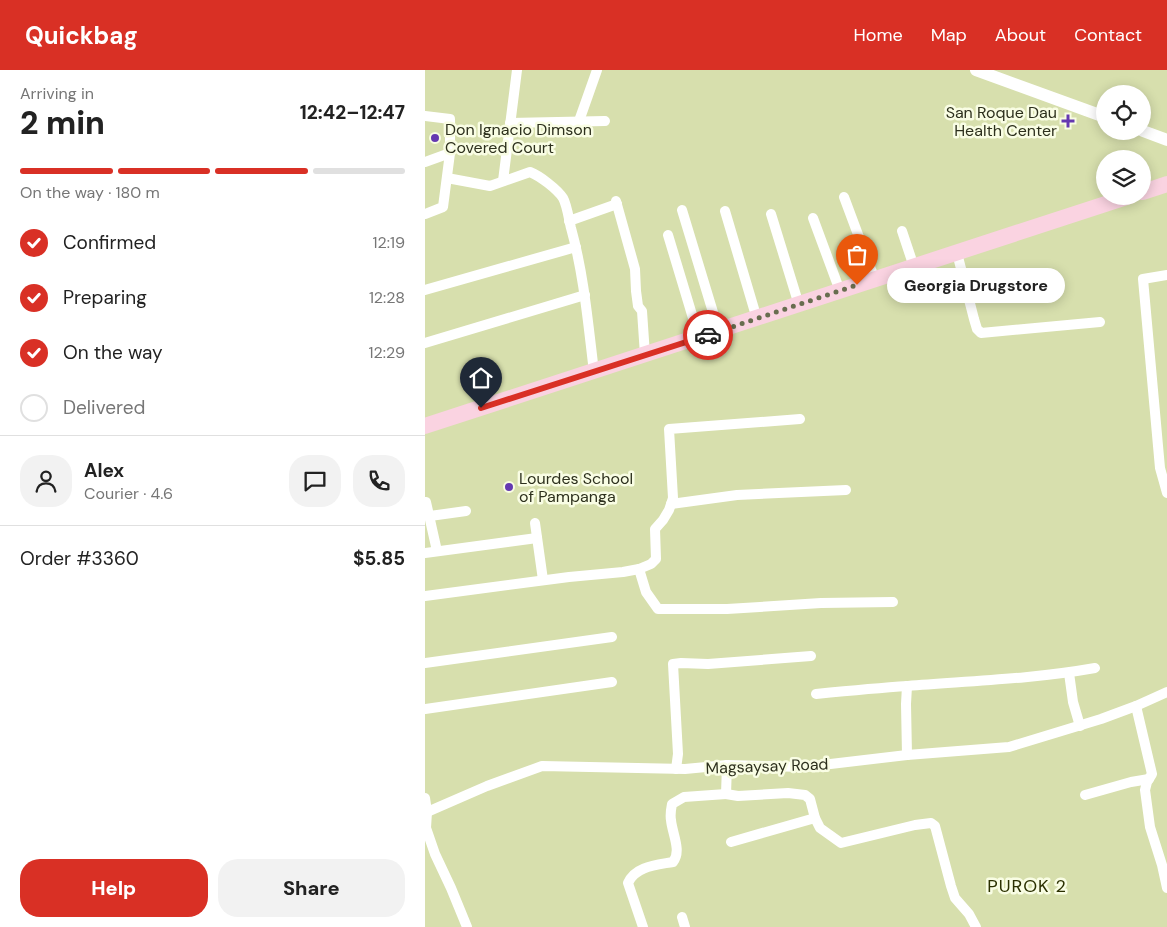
<!DOCTYPE html>
<html lang="en">
<head>
<meta charset="utf-8">
<style>
  body { margin:0; font-family:"DM Sans",sans-serif; background:#f2f2f2; color:#222; height:100vh; display:flex; flex-direction:column; font-size:19px; white-space:nowrap }
  * { box-sizing:border-box; margin:0 }
  p { font-size:16px; color:#767676 }
  .icon { flex:none; width:28px; height:28px; fill:none; stroke:currentColor; stroke-width:2; stroke-linecap:round; stroke-linejoin:round }
  .map { position:relative; flex:1; overflow:hidden }
  .details { display:flex; flex-direction:column; background:#fff; width:425px }
  .details>* { flex:none }
  .fabs { position:absolute; left:671px; top:15px; display:grid; gap:10px }
  .fabs a { display:grid; place-items:center; width:55px; height:55px; border-radius:50%; background:#fff; box-shadow:0 2px 12px #0003; font-size:25px }
  .pin { position:absolute; display:grid; place-items:center; width:42px; height:42px; color:#fff; margin:-51px -21px; border-radius:50% 50% 50% 0; rotate:-45deg; box-shadow:0 0 5px #0007 }
  .pin .icon { rotate:45deg }
  .courier { position:absolute; display:grid; place-items:center; width:50px; height:50px; margin:-25px; border:4px solid #d93025; border-radius:50%; background:#fff; color:#222; box-shadow:0 1px 6px #0007 }
  .bubble { position:absolute; height:35px; border-radius:18px; background:#fff; box-shadow:0 2px 12px #0003; font-size:16px; font-weight:800; line-height:35px; text-align:center }
  .overview em { font-style:normal; font-weight:800 }
  .overview div { display:flex; flex-direction:column-reverse }
  .overview { display:flex; align-items:center; justify-content:space-between; height:85px; padding:0 20px }
  h1 { font-size:32px; font-weight:800; line-height:38px }
  .bar { display:grid; grid-template-columns:repeat(4,1fr); gap:8px 5px; align-content:center; height:60px; padding:0 20px }
  .bar i { height:6px; border-radius:4px; background:#e0e0e0 }
  .bar .on { background:#d93025 }
  .bar p { grid-column:span 4 }
  .line { display:flex; align-items:center; gap:12px; padding:0 20px; border-top:1px solid #e0e0e0 }
  .line div { flex:1 }
  .round { display:grid; place-items:center; flex:none; width:52px; height:52px; border-radius:20px; background:#f2f2f2 }
  ol { padding:0 20px; list-style:none }
  li { display:flex; align-items:center; gap:15px; height:55px }
  li p { margin-inline-start:auto }
  li .icon { padding:5px; border-radius:50%; background:#d93025; color:#fff; stroke-width:4 }
  li:last-child { color:#767676 }
  li i { width:28px; height:28px; border:2px solid #e0e0e0; border-radius:50% }
  .button { display:flex; gap:10px; margin-top:auto; padding:10px 20px }
  .button a { flex:1; height:58px; border-radius:20px; background:#d93025; color:#fff; font-size:20px; font-weight:800; line-height:58px; text-align:center }
  .button a+a { background:#f2f2f2; color:#222 }
  header { display:flex; align-items:center; gap:30px; box-sizing:border-box; height:70px; padding:0 25px; background:#d93025; color:#fff }
  header strong { font-size:24px }
  nav { display:flex; gap:28px; margin-inline-start:auto; font-size:18px }
  main { display:flex; flex:1; min-height:0 }
  .map>svg:first-child { display:block }
  .lines { fill:none; stroke-linecap:round; stroke-linejoin:round }
  .minor { stroke:#fff; stroke-width:10 }
  .tertiary { stroke:#fff; stroke-width:12 }
  .primary { stroke:#fad3e1; stroke-width:16 }
  .done { stroke:#686d4f; stroke-width:5; stroke-dasharray:0 9 }
  .route { stroke:#d93025; stroke-width:6 }
  .poi-dot { fill:#6539b1; stroke:#f9fde4; stroke-width:2 }
  .labels { text-anchor:middle; dominant-baseline:central; stroke-width:5; stroke-linejoin:round; paint-order:stroke }
  .poi-label { font-size:16px; fill:#2d301d; stroke:#f9fde4; text-anchor:start }
  .street-label { font-size:16px; fill:#2d301d; stroke:#f9fde4 }
  .neighbourhood-label { font-size:18px; letter-spacing:1px; fill:#2b3000; stroke:#f9fde4 }
</style>
</head>
<body>
<header>
<strong>Quickbag</strong>
<nav><a>Home</a><a>Map</a><a>About</a><a>Contact</a></nav>
</header>
<main>
<section class="details">
<div class="overview"><div><h1>2 min</h1><p>Arriving in</p></div><em>12:42–12:47</em></div>
<div class="bar"><i class="on"></i><i class="on"></i><i class="on"></i><i></i><p>On the way · 180 m</p></div>
<ol>
<li><svg class="icon" aria-label="check" viewBox="0 0 24 24"><path d="M5 12l5 5 9-10"/></svg>Confirmed<p>12:19</p></li>
<li><svg class="icon" aria-label="check" viewBox="0 0 24 24"><path d="M5 12l5 5 9-10"/></svg>Preparing<p>12:28</p></li>
<li><svg class="icon" aria-label="check" viewBox="0 0 24 24"><path d="M5 12l5 5 9-10"/></svg>On the way<p>12:29</p></li>
<li><i></i>Delivered</li>
</ol>
<div class="line" style="height:90px"><a class="round"><svg class="icon" aria-label="person" viewBox="0 0 24 24"><circle cx="12" cy="8" r="4"/><path d="M4 21q1-7 8-7t8 7"/></svg></a><div><b>Alex</b><p>Courier · 4.6</p></div><a class="round"><svg class="icon" aria-label="chat" viewBox="0 0 24 24"><path d="M4 5h16v11H9l-5 4z"/></svg></a><a class="round"><svg class="icon" aria-label="phone" viewBox="0 0 24 24"><path d="M5 4h4l2 5-3 2q2 4 5 5l2-3 5 2v4C11 20 4 13 5 4z"/></svg></a></div>
<div class="line" style="height:65px"><div>Order #3360</div><b>$5.85</b></div>
<div class="button"><a>Help</a><a>Share</a></div>
</section>
<div class="map">
<svg width="742" height="857" viewBox="0 0 742 857">
  <rect width="100%" height="100%" fill="#d7dfad"/>
  <g class="lines">
    <g class="minor">
      <polyline points="0,46 25,49 25,83 18,137 0,144"/>
      <polyline points="154,51 172,0"/>
      <polyline points="85,53 180,51"/>
      <polyline points="0,92 25,83"/>
      <path d="M22 108 65 116 105 102C115 106 132 119 138 128 142 135 144 150 146 158 159 205 163 253 169 302"/>
      <polyline points="78,111 92,0"/>
      <polyline points="419,127 450,210"/>
      <polyline points="191,131 210,199 211,221 213,236 217,241 220,285"/>
      <polyline points="257,140 294,262"/>
      <polyline points="300,141 332,249"/>
      <polyline points="346,144 374,235"/>
      <polyline points="388,148 415,221"/>
      <polyline points="144,151 192,134"/>
      <polyline points="477,161 489,197"/>
      <polyline points="243,165 274,268"/>
      <polyline points="532,183 549,249 552,259 556,263 675,252"/>
      <polyline points="742,205 718,209 735,398 742,423"/>
      <polyline points="0,220 151,177"/>
      <polyline points="0,273 160,225"/>
      <polyline points="1,432 12,481"/>
      <polyline points="246,434 312,425 421,420"/>
      <polyline points="5,446 41,441"/>
      <polyline points="110,453 118,510"/>
      <polyline points="0,483 112,468"/>
      <polyline points="214,499 221,522 233,539 302,539 396,533 468,532"/>
      <polyline points="0,526 144,507 198,502 214,499 226,494 231,489 230,459 238,450 244,440 248,428 244,359 375,349"/>
      <polyline points="0,593 187,567"/>
      <polyline points="644,603 648,632 655,656"/>
      <polyline points="482,616 481,634 482,685"/>
      <path d="M391 624C421 621 452 618 483 616 545 611 608 609 670 598"/>
      <polyline points="711,636 727,704 722,712 720,720 725,757 737,795 742,818"/>
      <polyline points="0,639 187,612"/>
      <polyline points="302,695 301,724 313,726 363,723 380,725 385,729 390,748 395,758 416,773 490,755 506,753 510,756 526,816 530,828 544,844 551,857"/>
      <polyline points="251,699 253,684 248,594 256,593 283,594 386,586"/>
      <polyline points="660,725 706,712 724,709"/>
      <polyline points="0,728 2,742 1,758 10,784 26,818 42,857"/>
      <polyline points="0,743 62,716 117,696 260,699 302,695 380,697 482,685 584,677 676,649 711,636 742,622"/>
      <polyline points="306,772 390,748"/>
      <polyline points="257,847 260,857"/>
      <path d="M218 857 203 813C210 796 232 795 248 792 257 781 247 763 246 750 245 745 246 739 247 734L259 727 301 724"/>
    </g>
    <g class="tertiary">
      <polyline points="551,0 680,47"/>
      <polyline points="718,61 742,70"/>
    </g>
    <g class="primary">
      <polyline points="718,122 742,114"/>
      <path d="M0 356C235 280 470 203 705 126"/>
    </g>
  </g>
  <g class="lines">
    <polyline class="done" points="283,265 432,215"/>
    <polyline class="route" points="56,338 283,265"/>
  </g>
  <g class="poi-dot">
    <path d="M640.5 43.5h5v5h5v5h-5v5h-5v-5h-5v-5h5z"/>
    <circle cx="10" cy="68" r="5"/>
    <circle cx="84" cy="417" r="5"/>
  </g>
  <g class="labels">
    <g class="poi-label">
      <text x="632" y="42" text-anchor="end">San Roque Dau<tspan x="632" dy="18">Health Center</tspan></text>
      <text x="20" y="59">Don Ignacio Dimson<tspan x="20" dy="18">Covered Court</tspan></text>
      <text x="94" y="408">Lourdes School<tspan x="94" dy="18">of Pampanga</tspan></text>
    </g>
    <g class="street-label">
      <text transform="translate(342 696) rotate(-2)">Magsaysay Road</text>
    </g>
    <g class="neighbourhood-label">
      <text x="602" y="816">PUROK 2</text>
    </g>
  </g>
</svg>
<div class="fabs">
<a><svg class="icon" aria-label="locate" viewBox="0 0 24 24"><circle cx="12" cy="12" r="6"/><path d="M12 2v4M12 18v4M2 12h4M18 12h4"/></svg></a>
<a><svg class="icon" aria-label="layers" viewBox="0 0 24 24"><path d="M12 4l9 5-9 5-9-5zM3 14l9 5 9-5"/></svg></a>
</div>
<div class="pin" style="left:432px;top:215px;background:#ea580c"><svg class="icon" aria-label="bag" viewBox="0 0 24 24"><path d="M5 8h14l-1 12H6zM9 8a3 3 0 0 1 6 0"/></svg></div>
<div class="pin" style="left:56px;top:338px;background:#1f2937"><svg class="icon" aria-label="home" viewBox="0 0 24 24"><path d="M3 11l9-7 9 7M6 9v11h12V9"/></svg></div>
<div class="courier" style="left:283px;top:265px"><svg class="icon" aria-label="car" viewBox="0 0 24 24"><path d="M5 17H2v-5l4-1 3-4h7l3 4 3 1v5h-3M9 17h6M6 11h13"/><circle cx="7" cy="17" r="2"/><circle cx="17" cy="17" r="2"/></svg></div>
<div class="bubble" style="left:462px;top:198px;width:178px">Georgia Drugstore</div>
</div>
</main>
</body>
</html>
